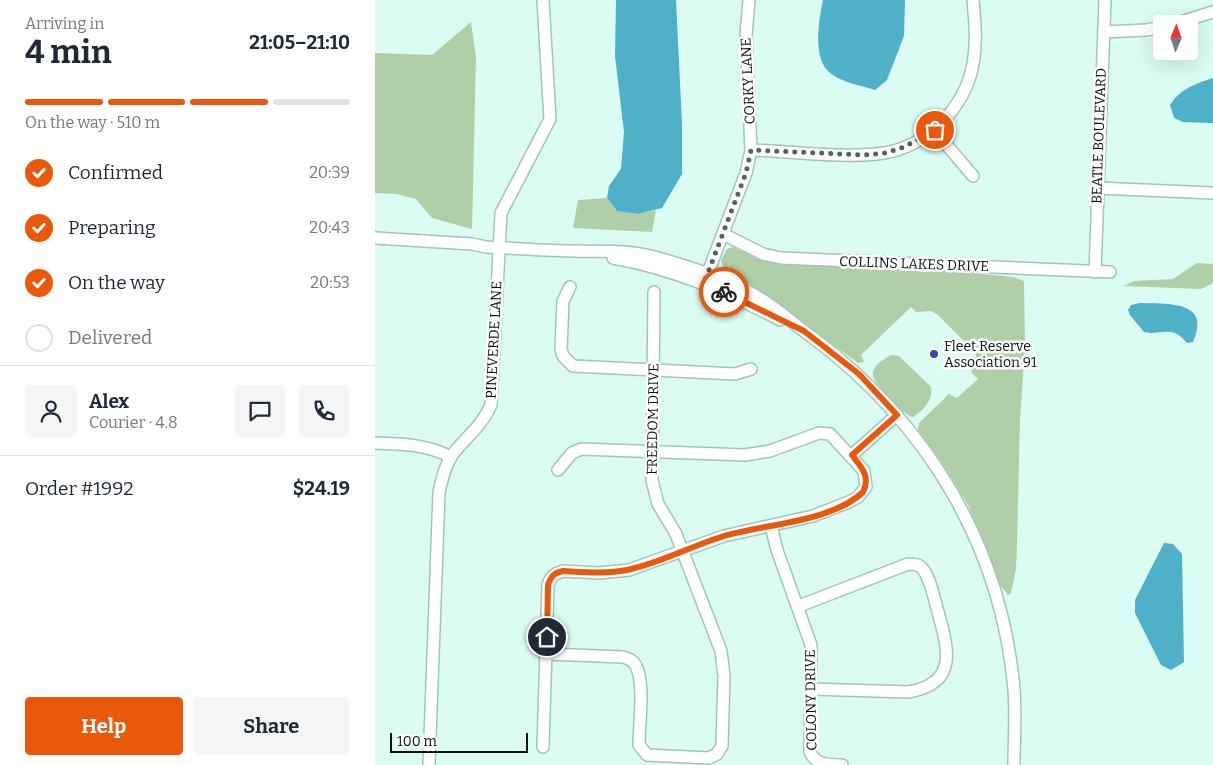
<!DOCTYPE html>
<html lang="en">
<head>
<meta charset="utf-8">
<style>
  body { margin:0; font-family:Bitter,serif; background:#f6f6f7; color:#1f2937; height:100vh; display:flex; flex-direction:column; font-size:19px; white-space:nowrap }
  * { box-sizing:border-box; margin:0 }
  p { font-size:16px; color:#747a83 }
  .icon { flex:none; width:28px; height:28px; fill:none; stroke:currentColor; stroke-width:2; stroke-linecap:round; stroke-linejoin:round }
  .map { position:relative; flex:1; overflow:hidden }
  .drawer { display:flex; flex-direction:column; background:#fff; width:375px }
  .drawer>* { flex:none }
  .needle { width:32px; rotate:2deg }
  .fabs { position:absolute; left:778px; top:15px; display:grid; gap:10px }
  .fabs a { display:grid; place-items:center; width:45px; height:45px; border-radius:5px; background:#fff; box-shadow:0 5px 20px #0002; font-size:25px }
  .scale { position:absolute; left:15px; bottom:12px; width:138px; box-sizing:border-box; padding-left:5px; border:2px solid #071210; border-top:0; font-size:14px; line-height:18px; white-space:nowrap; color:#071210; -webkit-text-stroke:4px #fff; paint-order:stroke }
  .pin { position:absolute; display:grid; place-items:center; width:42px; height:42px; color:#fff; margin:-21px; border:2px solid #fff; border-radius:50%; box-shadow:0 1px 5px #0007 }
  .courier { position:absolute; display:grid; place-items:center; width:50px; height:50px; margin:-25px; border:4px solid #ea580c; border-radius:50%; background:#fff; color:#222; box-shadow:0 1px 6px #0007 }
  .overview em { font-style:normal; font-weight:700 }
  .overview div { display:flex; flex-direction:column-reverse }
  .overview { display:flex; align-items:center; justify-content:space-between; height:85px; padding:0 25px }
  h1 { font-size:32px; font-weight:700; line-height:38px }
  .bar { display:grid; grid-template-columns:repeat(4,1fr); gap:8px 5px; align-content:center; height:60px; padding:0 25px }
  .bar i { height:6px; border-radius:4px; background:#e0e1e3 }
  .bar .on { background:#ea580c }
  .bar p { grid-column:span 4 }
  .line { display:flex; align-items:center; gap:12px; padding:0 25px; border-top:1px solid #e0e1e3 }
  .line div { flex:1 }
  .round { display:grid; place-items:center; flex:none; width:52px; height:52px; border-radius:5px; background:#f6f6f7 }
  ol { padding:0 25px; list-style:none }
  li { display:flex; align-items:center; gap:15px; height:55px }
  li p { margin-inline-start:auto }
  li .icon { padding:5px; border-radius:50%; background:#ea580c; color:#fff; stroke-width:4 }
  li:last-child { color:#747a83 }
  li i { width:28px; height:28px; border:2px solid #e0e1e3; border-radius:50% }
  .primary-button { display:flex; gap:10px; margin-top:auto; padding:10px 25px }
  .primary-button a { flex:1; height:58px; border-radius:5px; background:#ea580c; color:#fff; font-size:20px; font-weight:700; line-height:58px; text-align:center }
  .primary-button a+a { background:#f6f6f7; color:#1f2937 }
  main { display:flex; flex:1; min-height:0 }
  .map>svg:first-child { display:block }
  .green { fill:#b0cfa8 }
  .water { fill:#4eb1c8 }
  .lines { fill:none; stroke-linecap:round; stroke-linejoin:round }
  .minor-casing { stroke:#a3c4bb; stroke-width:14 }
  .minor { stroke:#fff; stroke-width:11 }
  .done { stroke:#51645f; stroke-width:5; stroke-dasharray:0 9 }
  .route { stroke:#ea580c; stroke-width:6 }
  .poi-dot { fill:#3744b7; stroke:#fff; stroke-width:2 }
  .labels { text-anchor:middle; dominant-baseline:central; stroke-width:5; stroke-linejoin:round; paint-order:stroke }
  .street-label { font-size:14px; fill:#071210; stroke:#fff }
  .poi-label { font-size:14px; fill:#071210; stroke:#fff; text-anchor:start }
</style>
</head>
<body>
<main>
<section class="drawer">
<div class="overview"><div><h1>4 min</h1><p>Arriving in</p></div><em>21:05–21:10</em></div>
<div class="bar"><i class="on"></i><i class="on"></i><i class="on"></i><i></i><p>On the way · 510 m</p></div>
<ol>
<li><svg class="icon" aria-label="check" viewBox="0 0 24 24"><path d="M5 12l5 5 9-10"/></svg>Confirmed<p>20:39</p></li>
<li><svg class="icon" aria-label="check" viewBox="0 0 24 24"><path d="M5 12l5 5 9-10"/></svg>Preparing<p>20:43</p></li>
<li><svg class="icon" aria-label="check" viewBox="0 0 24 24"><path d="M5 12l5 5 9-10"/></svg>On the way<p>20:53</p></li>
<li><i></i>Delivered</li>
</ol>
<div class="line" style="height:90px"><a class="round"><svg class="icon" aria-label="person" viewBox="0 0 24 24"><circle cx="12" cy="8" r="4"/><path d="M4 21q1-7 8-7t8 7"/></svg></a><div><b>Alex</b><p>Courier · 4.8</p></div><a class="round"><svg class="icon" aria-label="chat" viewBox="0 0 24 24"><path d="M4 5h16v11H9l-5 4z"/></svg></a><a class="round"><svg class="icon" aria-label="phone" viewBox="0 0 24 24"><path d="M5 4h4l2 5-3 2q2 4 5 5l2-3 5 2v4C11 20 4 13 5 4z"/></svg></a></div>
<div class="line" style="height:65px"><div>Order #1992</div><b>$24.19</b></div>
<div class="primary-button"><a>Help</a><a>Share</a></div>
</section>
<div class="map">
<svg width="838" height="765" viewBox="0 0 838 765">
  <rect width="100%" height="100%" fill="#dafcf3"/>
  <g class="green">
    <polygon points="96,22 101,57 97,229 57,218 41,199 22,194 0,193 0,53 57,55"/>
    <polygon points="232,198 242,211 263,214 281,210 277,232 198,228 203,200"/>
    <polygon points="358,247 385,260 403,264 575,271 638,277 649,281 650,347 645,420 642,544 641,569 636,593 633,595 625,585 593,505 567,463 543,430 544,423 574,394 582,398 603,379 596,372 600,363 601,353 563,315 556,311 541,312 536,307 486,355 489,362 483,363 375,284 350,272 346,260 352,249"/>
    <polygon points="822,263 838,264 838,283 826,289 749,286 759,281 798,279"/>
    <path d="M517 355 524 356 556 387C559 399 548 411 538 417 529 416 497 383 498 374 498 365 510 358 517 355Z"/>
  </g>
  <g class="water">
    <polygon points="241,0 301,0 307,124 307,174 287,208 263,214 242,211 232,198 234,186 246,169 249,132 240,56"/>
    <path d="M448 0H530L529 36 512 80 500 90C485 85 463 82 452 70 438 54 444 19 448 0Z"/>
    <path d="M838 78V123L808 122 799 118 795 105C805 89 820 84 838 78Z"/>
    <path d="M765 303C792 304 837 300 818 342L812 343C796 324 788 336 769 332L755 315 753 310 756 305Z"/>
    <polygon points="789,543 798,544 807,554 809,662 796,670 786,665 760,613 760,600"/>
  </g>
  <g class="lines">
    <defs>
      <g id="minor">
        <polyline points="799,24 838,12"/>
        <polyline points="729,32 772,30 786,27"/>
        <polyline points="559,130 598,176"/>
        <path d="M376 150C417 151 469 159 509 153 552 146 590 108 598 64 602 43 600 22 598 0"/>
        <polyline points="722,188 838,193"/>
        <polyline points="348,234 388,254 406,258 735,272"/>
        <path d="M0 238 97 244 111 247C141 248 171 251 200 251 226 252 250 250 276 256 309 265 357 280 386 299 404 310 420 325 437 337 552 423 626 545 639 689 641 714 639 740 639 765"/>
        <path d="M238 258C297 268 352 292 405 320"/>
        <polyline points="720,272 730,0"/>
        <polyline points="329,283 371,173 376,150 371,35 374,0"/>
        <polyline points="195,287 188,301 186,349 188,356 198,366 360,374 376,369"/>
        <path d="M0 443C27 444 51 444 76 457"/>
        <polyline points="477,455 522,415"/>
        <path d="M396 526 402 550 436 645 435 752C441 765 453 765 467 765"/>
        <path d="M424 606 533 564C538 564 544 564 547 568 556 579 559 599 563 612 573 648 584 684 533 692L436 689"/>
        <path d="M171 654 248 657C254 659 258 660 261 666 270 684 264 725 264 745L272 755 334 758 342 754 347 746 349 676 346 651 301 534 283 504 277 480 279 292"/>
        <path d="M168 747 173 585C176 576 179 574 188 571L224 573 254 570 349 536 438 516 474 502 483 497 491 487 489 471 455 434 444 433 395 451 370 455 206 449 197 453 183 470"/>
        <path d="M54 765 64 492C67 479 70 466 77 455 91 437 107 426 116 405L126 213 175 119 168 0"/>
      </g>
    </defs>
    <use href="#minor" class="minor-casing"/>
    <use href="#minor" class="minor"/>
  </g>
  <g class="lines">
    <polyline class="done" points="349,292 329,283 371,173 376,150 490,155 510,153 529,147 560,130"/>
    <path class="route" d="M172 637 173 585C176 576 179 573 188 571 209 572 231 574 252 570 286 563 316 546 349 536 389 524 457 522 488 492 496 476 486 467 477 455L522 415 484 374 429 331 349 292"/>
  </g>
  <circle class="poi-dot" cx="559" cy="354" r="5"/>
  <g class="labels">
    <g class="street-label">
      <text transform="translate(373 81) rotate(-93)">CORKY LANE</text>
      <text transform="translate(724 136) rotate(-88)">BEATLE BOULEVARD</text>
      <text transform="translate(539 264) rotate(2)">COLLINS LAKES DRIVE</text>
      <text transform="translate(119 340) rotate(-87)">PINEVERDE LANE</text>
      <text transform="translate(278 419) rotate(-89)">FREEDOM DRIVE</text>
      <text transform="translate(436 700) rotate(-91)">COLONY DRIVE</text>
    </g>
    <g class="poi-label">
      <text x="569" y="346">Fleet Reserve<tspan x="569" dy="16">Association 91</tspan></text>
    </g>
  </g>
</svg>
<div class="fabs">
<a><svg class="needle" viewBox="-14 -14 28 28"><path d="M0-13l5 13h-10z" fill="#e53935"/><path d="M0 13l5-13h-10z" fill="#747a83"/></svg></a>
</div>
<div class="scale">100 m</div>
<div class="pin" style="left:560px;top:130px;background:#ea580c"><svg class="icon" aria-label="bag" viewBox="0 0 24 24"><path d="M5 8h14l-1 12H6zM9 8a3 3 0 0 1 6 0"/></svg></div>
<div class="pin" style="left:172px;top:637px;background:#1f2937"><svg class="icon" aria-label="home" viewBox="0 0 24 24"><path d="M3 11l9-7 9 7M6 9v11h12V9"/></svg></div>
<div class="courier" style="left:349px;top:292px"><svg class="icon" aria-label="bike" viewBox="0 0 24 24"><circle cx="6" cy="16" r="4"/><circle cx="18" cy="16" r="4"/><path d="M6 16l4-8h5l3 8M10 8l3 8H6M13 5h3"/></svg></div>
</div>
</main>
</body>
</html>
